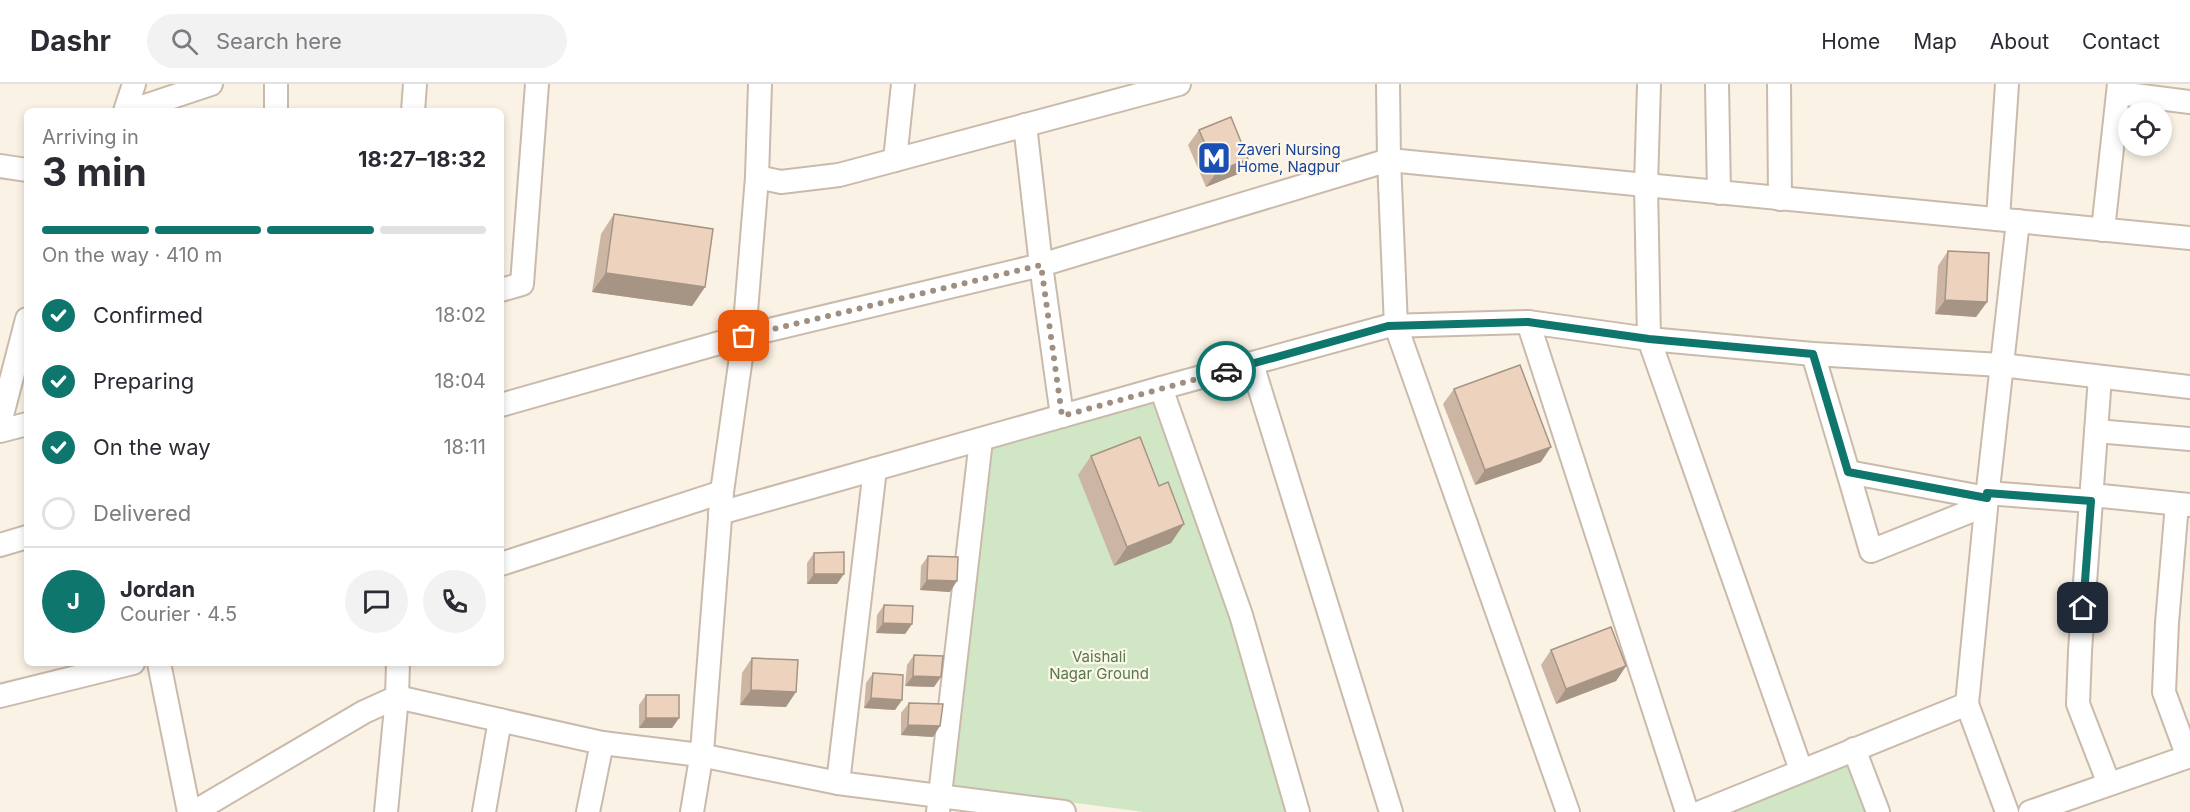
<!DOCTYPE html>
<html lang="en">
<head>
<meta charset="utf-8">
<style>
  body { margin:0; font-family:Inter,sans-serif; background:#f2f2f3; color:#2b2b33; height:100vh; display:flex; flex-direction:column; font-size:22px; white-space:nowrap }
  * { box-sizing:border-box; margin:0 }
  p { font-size:20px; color:#7c7c81 }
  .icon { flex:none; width:33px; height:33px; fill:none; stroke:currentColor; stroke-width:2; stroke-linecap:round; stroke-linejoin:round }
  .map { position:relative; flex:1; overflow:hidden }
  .sheet { position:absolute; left:24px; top:24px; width:480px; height:558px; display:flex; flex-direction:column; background:#fff; border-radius:9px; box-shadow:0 3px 9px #0003 }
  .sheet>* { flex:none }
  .fabs { position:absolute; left:2118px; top:18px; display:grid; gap:12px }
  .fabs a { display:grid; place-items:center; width:54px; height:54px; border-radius:50%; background:#fff; box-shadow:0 3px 9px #0003; font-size:30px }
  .pin { position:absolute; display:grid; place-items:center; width:51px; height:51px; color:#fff; margin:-26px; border-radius:12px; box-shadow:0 3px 9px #0006 }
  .courier { position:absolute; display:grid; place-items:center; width:60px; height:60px; margin:-30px; border:4px solid #0f766e; border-radius:50%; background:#fff; color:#222; box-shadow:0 2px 8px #0007 }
  .summary em { font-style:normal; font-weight:700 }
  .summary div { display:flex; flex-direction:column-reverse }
  .summary { display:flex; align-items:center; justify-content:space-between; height:102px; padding:0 18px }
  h1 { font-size:39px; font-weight:700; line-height:45px }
  .bar { display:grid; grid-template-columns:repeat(4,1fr); gap:9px 6px; align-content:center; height:72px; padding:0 18px }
  .bar i { height:8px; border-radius:4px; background:#e1e1e2 }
  .bar .current { background:#0f766e }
  .bar p { grid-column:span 4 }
  .line { display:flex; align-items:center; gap:15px; padding:0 18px; border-top:2px solid #e1e1e2 }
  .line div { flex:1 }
  .round { display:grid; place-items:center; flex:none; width:63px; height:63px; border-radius:32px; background:#f2f2f3 }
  ol { padding:0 18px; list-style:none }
  li { display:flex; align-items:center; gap:18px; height:66px }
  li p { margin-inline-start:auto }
  li .icon { padding:6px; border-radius:50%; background:#0f766e; color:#fff; stroke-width:4 }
  li:last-child { color:#7c7c81 }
  li i { width:33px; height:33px; border:3px solid #e1e1e2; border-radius:50% }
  header { display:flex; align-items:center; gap:36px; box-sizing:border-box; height:84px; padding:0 30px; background:#fff; border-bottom:2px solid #e1e1e2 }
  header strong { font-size:28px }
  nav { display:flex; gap:33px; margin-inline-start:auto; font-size:21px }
  .search { width:420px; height:54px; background:#f2f2f3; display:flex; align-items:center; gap:15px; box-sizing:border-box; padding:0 21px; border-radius:33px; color:#7c7c81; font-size:22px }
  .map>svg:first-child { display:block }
  .green { fill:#d0e6c4 }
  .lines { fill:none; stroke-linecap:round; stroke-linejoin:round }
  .minor-casing { stroke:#cabaab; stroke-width:26 }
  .minor { stroke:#fff; stroke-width:22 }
  .wall { fill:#ccb5a3 }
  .shaded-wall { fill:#a69485 }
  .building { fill:#edd3be; stroke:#a69485; stroke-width:1.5 }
  .done { stroke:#a08f81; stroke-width:6; stroke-dasharray:0 10.8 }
  .route { stroke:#0f766e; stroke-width:8 }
  .labels { text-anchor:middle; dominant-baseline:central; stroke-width:4.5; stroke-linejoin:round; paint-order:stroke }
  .transit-label { font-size:15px; fill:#164399; stroke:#fdf6ea; text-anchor:start }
  .park-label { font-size:15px; fill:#547a48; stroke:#fdf6ea }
</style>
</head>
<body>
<header>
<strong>Dashr</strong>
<div class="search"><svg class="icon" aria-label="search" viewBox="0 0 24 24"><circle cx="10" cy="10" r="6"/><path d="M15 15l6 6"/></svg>Search here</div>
<nav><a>Home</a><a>Map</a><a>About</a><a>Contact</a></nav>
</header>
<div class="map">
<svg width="2190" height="728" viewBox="0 0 2190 728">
  <rect width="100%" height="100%" fill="#faf2e4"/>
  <g class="green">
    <polygon points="1159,308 1292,728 1144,728 947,702 983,357"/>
    <polygon points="1853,674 1871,728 1714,728"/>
  </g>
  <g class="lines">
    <defs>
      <g id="minor">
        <polyline points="903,0 895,76 1179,0"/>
        <polyline points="1388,0 1389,76 1396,242 1568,728"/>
        <polyline points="1649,0 1646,102 1649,255 1801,686"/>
        <polyline points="1717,0 1719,109"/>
        <polyline points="1779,0 1780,115"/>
        <polyline points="2119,9 2190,18"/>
        <polyline points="125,27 134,0"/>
        <polyline points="130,27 211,0"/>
        <polyline points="276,27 276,0"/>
        <polyline points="413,27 415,0"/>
        <polyline points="1025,41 1041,181 1062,332"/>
        <polyline points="0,82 27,86"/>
        <polyline points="757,93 781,98 839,91 895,76"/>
        <polyline points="1998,134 2007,0"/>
        <polyline points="2103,146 2119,0"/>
        <polyline points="501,206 522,200 537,0"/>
        <polyline points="1528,238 1687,728"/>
        <polyline points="1813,270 1848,388 1987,414"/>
        <polyline points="1252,280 1391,728"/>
        <polyline points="2100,293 2080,567 2078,620 2109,700"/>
        <polyline points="1161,304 1241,531 1298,728"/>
        <polyline points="501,321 744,252 1041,181 1389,76 2190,154"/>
        <polyline points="0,339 27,235"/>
        <polyline points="0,347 27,340"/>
        <polyline points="2096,347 2190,355"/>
        <polyline points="1848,388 1871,467 1986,421"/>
        <polyline points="1987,409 2091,417"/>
        <polyline points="2092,411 2190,421"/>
        <polyline points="2177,420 2167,539 2164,608 2188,673"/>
        <polyline points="720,429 1161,304 1388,242 1528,238 1649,255 1813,270 2001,281 2190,303"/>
        <polyline points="0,461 27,453"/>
        <polyline points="501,480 722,408"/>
        <polyline points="159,579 189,728"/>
        <polyline points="0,612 133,579"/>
        <polyline points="1967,620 2007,728"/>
        <polyline points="1854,665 1878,728"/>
        <polyline points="838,699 875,385"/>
        <polyline points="194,728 364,628 397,613 398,579"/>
        <polyline points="386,728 397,613 602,659 700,671 838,699 1064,728"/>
        <polyline points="484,728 500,636"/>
        <polyline points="588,728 602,659"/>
        <polyline points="692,728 702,668 722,408 744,252 757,93 760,0"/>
        <polyline points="938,728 981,356"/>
        <polyline points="1701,728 1967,620 1987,414 2018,137"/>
        <polyline points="2030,728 2190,672"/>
      </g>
    </defs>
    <use href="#minor" class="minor-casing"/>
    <use href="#minor" class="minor"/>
  </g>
  <g class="wall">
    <polygon points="1199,46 1238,90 1206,103 1188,61"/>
    <polygon points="614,130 705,203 692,222 592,208 601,150"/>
    <polygon points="1948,167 1987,218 1976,233 1935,230 1938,182"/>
    <polygon points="1454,305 1541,378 1475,401 1443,320"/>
    <polygon points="1091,372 1171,459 1114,482 1078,391"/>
    <polygon points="814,469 837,500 807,500 807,479"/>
    <polygon points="928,472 950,508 920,506 921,482"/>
    <polygon points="884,521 912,540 905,550 876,549 877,531"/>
    <polygon points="1551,566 1626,582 1616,597 1556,620 1541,581"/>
    <polygon points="914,571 934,603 905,602 907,581"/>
    <polygon points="752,574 786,623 740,621 742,589"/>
    <polygon points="873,589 902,616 895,626 864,624 866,599"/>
    <polygon points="646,611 679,634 672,644 639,644 639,621"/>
    <polygon points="909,619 933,653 901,651 901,629"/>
  </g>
  <g class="shaded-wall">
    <polygon points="1248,75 1238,90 1206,103 1217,88"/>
    <polygon points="606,189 705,203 692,222 592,208"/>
    <polygon points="1945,216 1987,218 1976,233 1935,230"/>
    <polygon points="1551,363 1541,378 1475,401 1485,386"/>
    <polygon points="1184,440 1171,459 1114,482 1127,463"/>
    <polygon points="814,490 844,490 837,500 807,500"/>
    <polygon points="927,496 957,497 950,508 920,506"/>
    <polygon points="883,539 912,540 905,550 876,549"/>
    <polygon points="1626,582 1616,597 1556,620 1566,605"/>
    <polygon points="913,592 941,593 934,603 905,602"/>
    <polygon points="751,606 796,608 786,623 740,621"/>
    <polygon points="871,614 902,616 895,626 864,624"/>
    <polygon points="646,634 679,634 672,644 639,644"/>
    <polygon points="908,641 940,642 933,653 901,651"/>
  </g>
  <g class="building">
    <polygon points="1231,33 1248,75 1217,88 1199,46"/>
    <polygon points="614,130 713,145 705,203 606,189"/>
    <polygon points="1948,167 1989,169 1987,218 1945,216"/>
    <polygon points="1520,281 1551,363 1485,386 1454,305"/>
    <polygon points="1140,353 1159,402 1168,398 1184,440 1127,463 1091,372"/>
    <polygon points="844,468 844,490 814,490 814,469"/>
    <polygon points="928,472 958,473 957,497 927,496"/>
    <polygon points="884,521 913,522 912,540 883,539"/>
    <polygon points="1611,543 1626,582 1566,605 1551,566"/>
    <polygon points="914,571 943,572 941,593 913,592"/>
    <polygon points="752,574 798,576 796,608 751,606"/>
    <polygon points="873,589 903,591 902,616 871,614"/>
    <rect x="646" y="611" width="33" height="23"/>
    <polygon points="909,619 943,620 940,642 908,641"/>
  </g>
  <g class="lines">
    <polyline class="done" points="744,252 1041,181 1062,332 1226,287"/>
    <polyline class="route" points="1226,287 1388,242 1528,238 1649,255 1813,270 1848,388 1987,414 1987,409 2091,417 2083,524"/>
  </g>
  <defs>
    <symbol id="metro-square" viewBox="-11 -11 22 22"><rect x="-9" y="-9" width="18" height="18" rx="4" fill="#1a4fb4" stroke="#fdf6ea"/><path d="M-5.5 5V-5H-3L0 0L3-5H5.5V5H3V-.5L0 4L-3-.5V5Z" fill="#fff"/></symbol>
  </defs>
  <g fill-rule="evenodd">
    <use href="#metro-square" x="1195" y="55" width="38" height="38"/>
  </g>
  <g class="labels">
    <g class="transit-label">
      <text x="1237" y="65">Zaveri Nursing<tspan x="1237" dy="17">Home, Nagpur</tspan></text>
    </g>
    <g class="park-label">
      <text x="1099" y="572">Vaishali<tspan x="1099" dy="17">Nagar Ground</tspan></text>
    </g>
  </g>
</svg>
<div class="fabs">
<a><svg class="icon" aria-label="locate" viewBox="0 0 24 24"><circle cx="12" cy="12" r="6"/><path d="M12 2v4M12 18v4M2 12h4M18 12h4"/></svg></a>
</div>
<div class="pin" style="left:744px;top:252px;background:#ea580c"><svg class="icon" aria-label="bag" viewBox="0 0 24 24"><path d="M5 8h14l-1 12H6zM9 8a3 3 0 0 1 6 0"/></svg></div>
<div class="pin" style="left:2083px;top:524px;background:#1f2937"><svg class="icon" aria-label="home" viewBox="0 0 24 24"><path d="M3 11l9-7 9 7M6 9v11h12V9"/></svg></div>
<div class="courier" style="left:1226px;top:287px"><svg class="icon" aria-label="car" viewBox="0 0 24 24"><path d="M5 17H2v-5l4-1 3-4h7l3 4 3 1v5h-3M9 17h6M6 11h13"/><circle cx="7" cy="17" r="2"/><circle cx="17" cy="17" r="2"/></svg></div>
<section class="sheet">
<div class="summary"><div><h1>3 min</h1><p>Arriving in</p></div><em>18:27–18:32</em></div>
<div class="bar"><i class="current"></i><i class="current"></i><i class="current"></i><i></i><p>On the way · 410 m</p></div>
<ol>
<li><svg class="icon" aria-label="check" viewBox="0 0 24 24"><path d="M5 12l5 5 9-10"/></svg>Confirmed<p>18:02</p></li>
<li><svg class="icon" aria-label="check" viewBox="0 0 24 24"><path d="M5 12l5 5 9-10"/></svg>Preparing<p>18:04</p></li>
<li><svg class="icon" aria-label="check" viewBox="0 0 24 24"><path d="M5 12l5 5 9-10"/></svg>On the way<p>18:11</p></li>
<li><i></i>Delivered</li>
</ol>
<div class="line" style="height:108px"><b class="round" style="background:#0f766e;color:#fff">J</b><div><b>Jordan</b><p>Courier · 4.5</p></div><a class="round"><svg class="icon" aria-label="chat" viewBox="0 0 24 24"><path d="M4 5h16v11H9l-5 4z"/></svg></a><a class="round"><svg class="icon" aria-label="phone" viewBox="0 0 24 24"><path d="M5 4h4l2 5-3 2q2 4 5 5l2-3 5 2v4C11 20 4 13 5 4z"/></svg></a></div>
</section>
</div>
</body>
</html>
